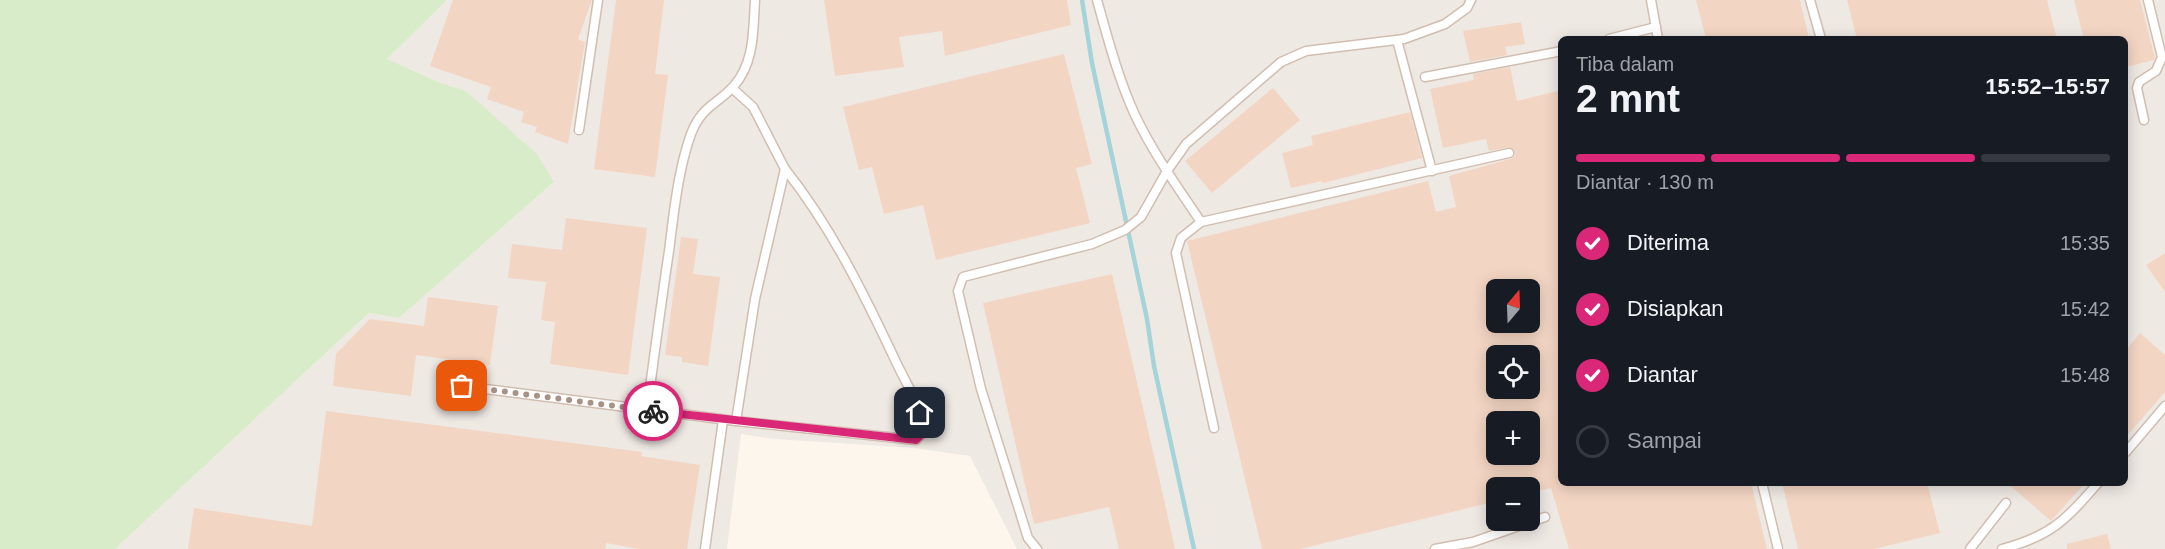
<!DOCTYPE html>
<html lang="id">
<head>
<meta charset="utf-8">
<style>
  body { margin:0; font-family:Arial,sans-serif; background:#242831; color:#f1f3f6; height:100vh; display:flex; flex-direction:column; font-size:22px; white-space:nowrap }
  * { box-sizing:border-box; margin:0 }
  p { font-size:20px; color:#9ea1a6 }
  .icon { flex:none; width:33px; height:33px; fill:none; stroke:currentColor; stroke-width:2; stroke-linecap:round; stroke-linejoin:round }
  .map { position:relative; flex:1; overflow:hidden }
  .drawer { position:absolute; left:1558px; top:36px; width:570px; height:450px; display:flex; flex-direction:column; background:#171b24; border-radius:9px; box-shadow:0 3px 15px #0003 }
  .drawer>* { flex:none }
  .needle { width:39px; rotate:19deg }
  .fabs { position:absolute; left:1486px; top:279px; display:grid; gap:12px }
  .fabs a { display:grid; place-items:center; width:54px; height:54px; border-radius:9px; background:#171b24; box-shadow:0 3px 15px #0003; font-size:30px }
  .pin { position:absolute; display:grid; place-items:center; width:51px; height:51px; color:#fff; margin:-26px; border-radius:12px; box-shadow:0 3px 9px #0006 }
  .courier { position:absolute; display:grid; place-items:center; width:60px; height:60px; margin:-30px; border:4px solid #db2777; border-radius:50%; background:#fff; color:#222; box-shadow:0 2px 8px #0007 }
  .overview em { font-style:normal; font-weight:600 }
  .overview div { display:flex; flex-direction:column-reverse }
  .overview { display:flex; align-items:center; justify-content:space-between; height:102px; padding:0 18px }
  h1 { font-size:39px; font-weight:600; line-height:45px }
  .bar { display:grid; grid-template-columns:repeat(4,1fr); gap:9px 6px; align-content:center; height:72px; padding:0 18px }
  .bar i { height:8px; border-radius:4px; background:#363941 }
  .bar .current { background:#db2777 }
  .bar p { grid-column:span 4 }
  ol { padding:0 18px; list-style:none }
  li { display:flex; align-items:center; gap:18px; height:66px }
  li p { margin-inline-start:auto }
  li .icon { padding:6px; border-radius:50%; background:#db2777; color:#fff; stroke-width:4 }
  li:last-child { color:#9ea1a6 }
  li i { width:33px; height:33px; border:3px solid #363941; border-radius:50% }
  .map>svg:first-child { display:block }
  .industrial { fill:#efe9e4; fill-rule:evenodd }
  .green { fill:#d8ecc9 }
  .lines { fill:none; stroke-linecap:round; stroke-linejoin:round }
  .stream { stroke:#a5d3da; stroke-width:4.5 }
  .building { fill:#f3d5c3; fill-rule:evenodd }
  .lane-casing { stroke:#d1beb0; stroke-width:11 }
  .lane { stroke:#fff; stroke-width:8 }
  .done { stroke:#a89285; stroke-width:6; stroke-dasharray:0 10.8 }
  .route { stroke:#db2777; stroke-width:8 }
</style>
</head>
<body>
<div class="map">
<svg width="2165" height="549" viewBox="0 0 2165 549">
  <rect width="100%" height="100%" fill="#fdf6ec"/>
  <path class="industrial" d="M447 0H2165V549H1017L970 456 914 448 774 439 741 434 727 549H115L369 313 399 318 554 182 466 91 441 83 387 59ZM1562 39H2126V483H1562ZM1497 290H1530V322H1497ZM1497 356H1530V388H1497ZM1497 422H1530V454H1497ZM1497 488H1530V520H1497Z"/>
  <polygon class="green" points="0,0 447,0 387,59 441,83 466,91 537,154 554,182 399,318 369,313 115,549 0,549"/>
  <g class="lines">
    <polyline class="stream" points="1082,0 1092,63 1147,319 1154,366 1194,549"/>
  </g>
  <g class="building">
    <polygon points="453,0 592,0 578,39 585,42 568,144 535,132 537,127 521,122 524,112 487,99 491,87 430,66"/>
    <polygon points="616,0 664,0 655,74 668,75 655,177 594,169"/>
    <polygon points="824,0 1067,0 1071,25 945,56 942,31 899,37 904,67 835,76"/>
    <polygon points="1696,0 1800,0 1809,39 1706,39"/>
    <polygon points="1847,0 2047,0 2057,39 1857,39"/>
    <polygon points="2074,0 2140,0 2155,58 2154,60 2126,67 2126,39 2084,39"/>
    <polygon points="1521,22 1525,44 1505,47 1507,55 1470,62 1463,31"/>
    <polygon points="1064,54 1092,164 1076,168 1090,223 936,260 923,205 884,214 872,167 859,170 843,107"/>
    <path d="M1510 67 1517 101 1562 90V483H1751L1767 549H1569L1551 488 1530 493V488H1497V501L1300 549H1262L1187 241 1428 181 1436 212 1456 207 1449 176 1510 159 1514 157 1515 152 1510 147 1489 151 1486 139 1443 148 1430 89 1474 80 1473 74ZM1497 290H1530V322H1497ZM1497 356H1530V388H1497ZM1497 422H1530V454H1497Z"/>
    <polygon points="1273,88 1300,120 1212,193 1185,161"/>
    <polygon points="1410,112 1422,158 1323,183 1322,181 1291,188 1282,153 1313,145 1311,136"/>
    <polygon points="566,218 647,228 628,375 550,364 555,322 541,320 546,282 508,278 512,244 562,250"/>
    <polygon points="681,237 698,239 693,274 720,277 708,366 682,362 682,357 665,355"/>
    <polygon points="2165,253 2165,292 2146,265"/>
    <polygon points="1112,274 1163,495 1175,549 1119,549 1109,507 1034,524 983,303"/>
    <polygon points="428,297 498,306 490,365 416,355 411,396 333,386 336,354 370,319 424,326"/>
    <polygon points="2140,333 2165,355 2165,392 2126,437 2126,350"/>
    <polygon points="326,411 642,452 641,456 700,465 687,549 639,549 606,543 605,549 188,549 194,508 312,526"/>
    <polygon points="1782,483 1927,483 1940,533 1874,549 1798,549"/>
    <polygon points="2007,483 2085,483 2051,521"/>
    <polygon points="2107,534 2111,549 2067,549 2067,544"/>
  </g>
  <g class="lines">
    <defs>
      <g id="lane">
        <path d="M1097 0C1108 39 1118 78 1135 115 1153 153 1178 188 1201 222"/>
        <polyline points="1651,0 1658,39"/>
        <polyline points="1810,0 1821,39"/>
        <polyline points="1609,39 1656,27"/>
        <polyline points="1397,40 1432,171"/>
        <polyline points="1425,77 1562,51"/>
        <polyline points="732,88 753,107 785,169 755,299 736,421"/>
        <polyline points="2144,120 2137,88 2139,82 2156,71 2162,57 2148,0"/>
        <polyline points="579,130 598,0"/>
        <path d="M462 386 736 421 916 440 924 432C922 408 907 385 897 364 865 296 832 228 785 169"/>
        <path d="M647 410C654 357 661 304 669 251 674 212 678 170 691 134 701 107 716 105 733 87 755 63 753 30 755 0"/>
        <polyline points="1214,428 1176,253 1181,238 1201,222 1509,153"/>
        <polyline points="2126,452 2165,406"/>
        <polyline points="1762,483 1778,549"/>
        <polyline points="705,549 723,420"/>
        <polyline points="1037,549 1028,538 981,389 958,291 963,277 1092,244 1125,230 1141,217 1167,171 1186,144 1281,62 1306,51 1404,39 1445,24 1467,8 1471,0"/>
        <polyline points="1435,549 1473,542 1545,517"/>
        <polyline points="1970,549 2006,503"/>
        <path d="M2002 549C2051 536 2066 520 2098 483"/>
      </g>
    </defs>
    <use href="#lane" class="lane-casing"/>
    <use href="#lane" class="lane"/>
  </g>
  <g class="lines">
    <polyline class="done" points="462,386 653,411"/>
    <polyline class="route" points="653,411 916,440 924,432 920,413"/>
  </g>
</svg>
<div class="fabs">
<a><svg class="needle" viewBox="-14 -14 28 28"><path d="M0-13l5 13h-10z" fill="#e53935"/><path d="M0 13l5-13h-10z" fill="#9ea1a6"/></svg></a>
<a><svg class="icon" aria-label="locate" viewBox="0 0 24 24"><circle cx="12" cy="12" r="6"/><path d="M12 2v4M12 18v4M2 12h4M18 12h4"/></svg></a>
<a>+</a>
<a>−</a>
</div>
<div class="pin" style="left:462px;top:386px;background:#ea580c"><svg class="icon" aria-label="bag" viewBox="0 0 24 24"><path d="M5 8h14l-1 12H6zM9 8a3 3 0 0 1 6 0"/></svg></div>
<div class="pin" style="left:920px;top:413px;background:#1f2937"><svg class="icon" aria-label="home" viewBox="0 0 24 24"><path d="M3 11l9-7 9 7M6 9v11h12V9"/></svg></div>
<div class="courier" style="left:653px;top:411px"><svg class="icon" aria-label="bike" viewBox="0 0 24 24"><circle cx="6" cy="16" r="4"/><circle cx="18" cy="16" r="4"/><path d="M6 16l4-8h5l3 8M10 8l3 8H6M13 5h3"/></svg></div>
<section class="drawer">
<div class="overview"><div><h1>2 mnt</h1><p>Tiba dalam</p></div><em>15:52–15:57</em></div>
<div class="bar"><i class="current"></i><i class="current"></i><i class="current"></i><i></i><p>Diantar · 130 m</p></div>
<ol>
<li><svg class="icon" aria-label="check" viewBox="0 0 24 24"><path d="M5 12l5 5 9-10"/></svg>Diterima<p>15:35</p></li>
<li><svg class="icon" aria-label="check" viewBox="0 0 24 24"><path d="M5 12l5 5 9-10"/></svg>Disiapkan<p>15:42</p></li>
<li><svg class="icon" aria-label="check" viewBox="0 0 24 24"><path d="M5 12l5 5 9-10"/></svg>Diantar<p>15:48</p></li>
<li><i></i>Sampai</li>
</ol>
</section>
</div>
</body>
</html>
